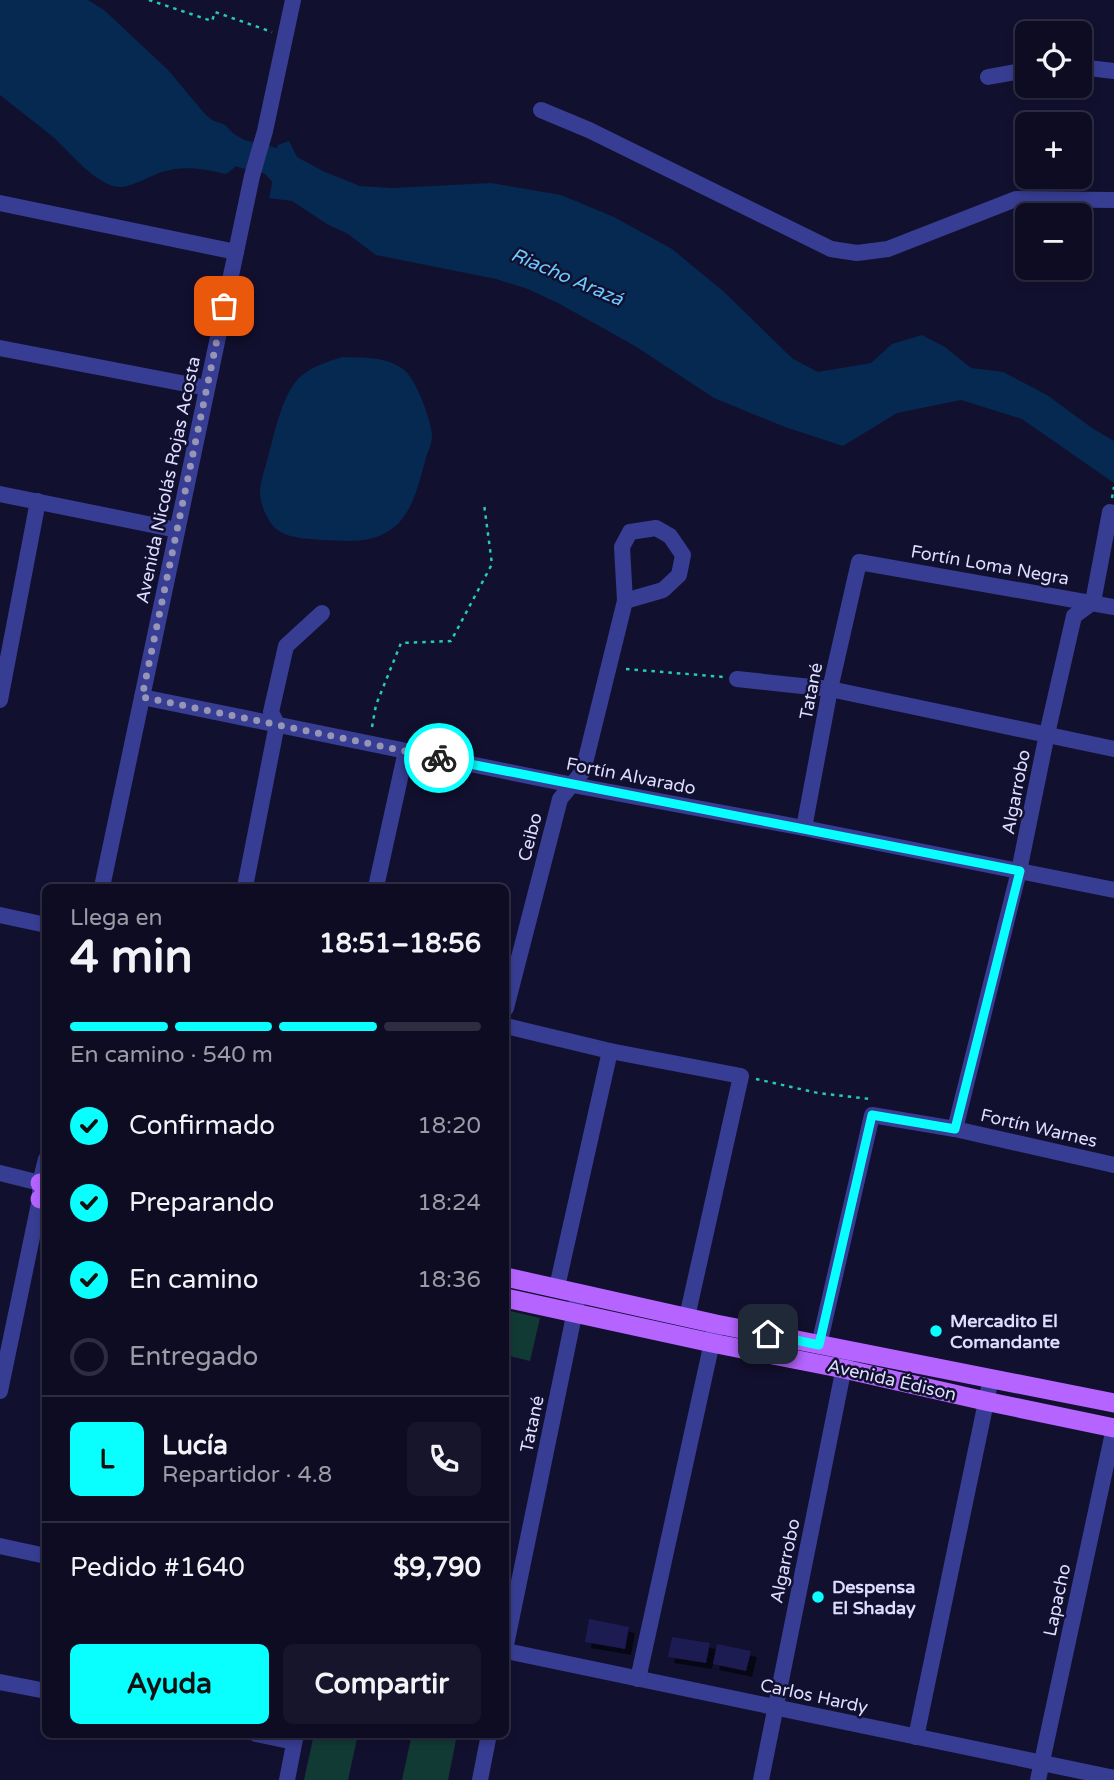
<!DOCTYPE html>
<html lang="es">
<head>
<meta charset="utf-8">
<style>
  body { margin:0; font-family:"Varela Round",sans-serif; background:#17152b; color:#f1f3f6; height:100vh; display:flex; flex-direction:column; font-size:26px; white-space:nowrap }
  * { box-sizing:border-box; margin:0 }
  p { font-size:23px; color:#9b9ba6 }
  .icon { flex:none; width:38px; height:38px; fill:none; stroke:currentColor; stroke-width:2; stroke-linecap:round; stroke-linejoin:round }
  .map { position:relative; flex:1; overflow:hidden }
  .side { position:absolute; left:42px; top:884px; width:467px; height:854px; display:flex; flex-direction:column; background:#0e0c23; border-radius:10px; box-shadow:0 4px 10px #0003,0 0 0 2px #2e2c41 }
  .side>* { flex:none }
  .tools { position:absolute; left:1015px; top:21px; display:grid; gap:14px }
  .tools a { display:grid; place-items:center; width:77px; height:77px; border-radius:10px; background:#0e0c23; box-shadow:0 4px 10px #0003,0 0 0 2px #2e2c41; font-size:35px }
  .pin { position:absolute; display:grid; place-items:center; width:60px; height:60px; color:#fff; margin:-30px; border-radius:14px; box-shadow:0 4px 10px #0006 }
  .courier { position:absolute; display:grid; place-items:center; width:70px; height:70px; margin:-35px; border:5px solid #09fffe; border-radius:50%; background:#fff; color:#222; box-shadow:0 2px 9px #0007 }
  .headline em { font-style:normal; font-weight:800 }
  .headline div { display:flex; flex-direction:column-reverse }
  .headline { display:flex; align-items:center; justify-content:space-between; height:119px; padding:0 28px }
  h1 { font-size:46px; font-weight:800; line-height:52px }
  .bar { display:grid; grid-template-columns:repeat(4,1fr); gap:10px 7px; align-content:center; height:84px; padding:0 28px }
  .bar i { height:9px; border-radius:5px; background:#2e2c41 }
  .bar .current { background:#09fffe }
  .bar p { grid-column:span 4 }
  .line { display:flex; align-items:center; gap:18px; padding:0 28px; border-top:2px solid #2e2c41 }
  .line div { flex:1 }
  .round { display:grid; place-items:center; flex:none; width:74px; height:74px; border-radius:10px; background:#17152b }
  ol { padding:0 28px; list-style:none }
  li { display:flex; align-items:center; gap:21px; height:77px }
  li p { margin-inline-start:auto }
  li .icon { padding:7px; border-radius:50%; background:#09fffe; color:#111; stroke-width:4 }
  li:last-child { color:#9b9ba6 }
  li i { width:38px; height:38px; border:4px solid #2e2c41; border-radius:50% }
  .cta { display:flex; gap:14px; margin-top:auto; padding:14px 28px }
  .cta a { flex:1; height:80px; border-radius:10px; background:#09fffe; color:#111; font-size:28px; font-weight:800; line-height:80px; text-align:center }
  .cta a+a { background:#17152b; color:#f1f3f6 }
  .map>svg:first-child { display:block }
  .green { fill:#123a34 }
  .water { fill:#062951 }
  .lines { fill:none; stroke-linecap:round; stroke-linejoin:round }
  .river { stroke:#062951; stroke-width:28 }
  .building { fill:#1f1a52; filter:url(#shadow) }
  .path { stroke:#26cbb0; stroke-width:2.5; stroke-dasharray:3.5 5; stroke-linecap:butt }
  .minor { stroke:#373d92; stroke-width:16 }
  .major { stroke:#b564ff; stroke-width:19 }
  .done { stroke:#9795b6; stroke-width:7; stroke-dasharray:0 12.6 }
  .route { stroke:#09fffe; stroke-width:9 }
  .poi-dot { fill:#09fffe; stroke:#12102f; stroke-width:2.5 }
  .labels { text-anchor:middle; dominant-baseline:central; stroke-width:5; stroke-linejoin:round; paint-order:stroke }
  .street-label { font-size:18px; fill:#deddff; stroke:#12102f }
  .poi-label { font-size:18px; font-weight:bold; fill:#deddff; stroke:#12102f; text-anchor:start }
  .water-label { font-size:19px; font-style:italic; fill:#6bcaff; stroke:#12102f }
</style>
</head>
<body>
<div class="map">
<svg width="1114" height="1780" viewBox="0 0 1114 1780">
  <defs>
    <filter id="shadow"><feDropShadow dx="6" dy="6" stdDeviation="0" flood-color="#0009"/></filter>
  </defs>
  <rect width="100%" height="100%" fill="#12102f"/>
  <g class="green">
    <polygon points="506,1310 540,1318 530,1361 506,1355"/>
    <polygon points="314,1734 358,1734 348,1780 304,1780"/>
    <polygon points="412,1734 426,1734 456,1740 448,1780 402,1780"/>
  </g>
  <g class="water">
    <path d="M0 0H88L104 10 168 70 204 113 212 120 225 125 233 133 237 142 238 157 234 168 226 174C204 169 185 165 162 172 149 176 135 186 121 187 98 188 68 150 52 136 35 122 17 109 0 95Z"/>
    <polygon points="289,141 297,157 325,172 360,186 392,188 491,183 561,195 614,217 672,249 723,291 793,359 818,372 871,363 892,344 922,335 945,347 971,368 1003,372 1047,395 1092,428 1114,441 1114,483 1022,419 961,400 897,413 843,446 785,427 714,398 635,346 558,303 528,289 496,279 376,255 348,234 327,224 292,201 269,198 272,184 272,161 278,145"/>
    <path d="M342 357C363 358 385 356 403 369 416 378 432 422 432 437 432 443 428 451 426 458 418 485 412 521 383 534 366 543 344 541 325 540 310 539 292 539 279 531 268 524 261 506 260 494 260 482 265 469 268 457 275 433 281 397 299 378 310 367 327 362 342 357Z"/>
  </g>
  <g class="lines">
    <polyline class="river" points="205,134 239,153 272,161 293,183 299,186"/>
  </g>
  <g class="building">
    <polygon points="589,1619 629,1627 625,1649 585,1642"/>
    <polygon points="672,1637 710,1643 706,1663 668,1657"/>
    <polygon points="717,1644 751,1651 746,1671 713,1664"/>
  </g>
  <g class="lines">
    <g class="path">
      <polyline points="149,0 212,21 215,12 272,32"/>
      <polyline points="1112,498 1114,487"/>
      <polyline points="626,669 724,677"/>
      <polyline points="372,727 376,705 401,643 451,641 492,564 484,504"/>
      <polyline points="756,1079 818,1093 870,1099"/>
    </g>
    <g class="minor">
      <polyline points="1080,67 1114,71"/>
      <polyline points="988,77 1027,70"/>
      <polyline points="541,110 589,130 831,249 857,253 888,249 1016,199 1114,200"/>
      <polyline points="0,203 236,252"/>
      <polyline points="0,348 207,388"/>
      <polyline points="0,494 177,530"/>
      <polyline points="737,679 830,689 1114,749"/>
      <polyline points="142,697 573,785 804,828 1114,890"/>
      <polyline points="0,700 38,501"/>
      <polyline points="804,828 830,689 859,562 1114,607"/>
      <polyline points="102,887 252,176 265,131 293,0"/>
      <polyline points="245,887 277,724 271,712 286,646 322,613"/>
      <polyline points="376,887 406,751"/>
      <polyline points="0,915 46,925"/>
      <polyline points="506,1008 560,799 583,771 625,601 622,547 630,532 656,528 670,536 683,555 679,575 663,590 625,601"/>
      <polyline points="506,1026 610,1051 741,1076 687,1317"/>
      <polyline points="955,1129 1019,871 1047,734 1074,616 1093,602 1110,512"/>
      <polyline points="0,1173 40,1183"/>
      <polyline points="557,1287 610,1051"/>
      <polyline points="819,1345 872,1115 955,1129 1114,1165"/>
      <polyline points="0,1391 40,1199 40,1183 46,1159"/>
      <polyline points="0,1546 46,1556"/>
      <polyline points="506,1645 577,1301"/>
      <polyline points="506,1651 1114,1778"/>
      <polyline points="638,1679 714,1333"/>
      <polyline points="0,1682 46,1691"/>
      <polyline points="256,1734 294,1742"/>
      <polyline points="916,1737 991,1378"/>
      <polyline points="287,1780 296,1734"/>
      <polyline points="480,1780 489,1734"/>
      <polyline points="761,1780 846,1357"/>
      <polyline points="1038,1780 1114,1428"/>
    </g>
    <g class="major">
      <polyline points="40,1183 46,1184"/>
      <polyline points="40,1199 46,1200"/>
      <polyline points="506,1277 716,1324 1114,1403"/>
      <polyline points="506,1298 712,1343 844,1369 985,1401 1114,1428"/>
    </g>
  </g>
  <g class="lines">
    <polyline class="done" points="224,306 142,697 439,758"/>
    <polyline class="route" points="439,758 1020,871 955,1129 872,1115 819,1345 768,1334"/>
  </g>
  <g class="poi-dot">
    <circle cx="936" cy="1331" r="7"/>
    <circle cx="818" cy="1597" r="7"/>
  </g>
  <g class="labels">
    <g class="street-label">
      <text transform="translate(168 480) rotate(-78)">Avenida Nicolás Rojas Acosta</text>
      <text transform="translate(990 565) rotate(10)">Fortín Loma Negra</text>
      <text transform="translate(811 691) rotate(-79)">Tatané</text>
      <text transform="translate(631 776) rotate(11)">Fortín Alvarado</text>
      <text transform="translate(1016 792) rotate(-79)">Algarrobo</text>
      <text transform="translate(530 837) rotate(-76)">Ceibo</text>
      <text transform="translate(1039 1128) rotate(13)">Fortín Warnes</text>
      <text transform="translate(892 1380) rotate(13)">Avenida Édison</text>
      <text transform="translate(532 1424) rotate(-78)">Tatané</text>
      <text transform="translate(785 1561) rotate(-78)">Algarrobo</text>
      <text transform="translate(1057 1600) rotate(-78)">Lapacho</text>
      <text transform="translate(814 1696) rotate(12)">Carlos Hardy</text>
    </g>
    <g class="poi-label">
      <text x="950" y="1321">Mercadito El<tspan x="950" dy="21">Comandante</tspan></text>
      <text x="832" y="1587">Despensa<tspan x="832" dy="21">El Shaday</tspan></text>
    </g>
    <g class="water-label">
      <text transform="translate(567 277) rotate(23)">Riacho Arazá</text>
    </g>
  </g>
</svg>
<div class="tools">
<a><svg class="icon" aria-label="locate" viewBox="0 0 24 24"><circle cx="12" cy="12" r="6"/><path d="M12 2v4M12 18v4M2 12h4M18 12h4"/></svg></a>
<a>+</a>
<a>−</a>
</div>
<div class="pin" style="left:224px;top:306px;background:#ea580c"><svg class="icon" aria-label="bag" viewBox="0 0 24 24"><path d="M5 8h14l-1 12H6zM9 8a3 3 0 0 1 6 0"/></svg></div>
<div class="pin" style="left:768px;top:1334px;background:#1f2937"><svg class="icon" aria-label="home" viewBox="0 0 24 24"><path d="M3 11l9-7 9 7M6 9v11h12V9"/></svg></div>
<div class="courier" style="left:439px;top:758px"><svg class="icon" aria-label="bike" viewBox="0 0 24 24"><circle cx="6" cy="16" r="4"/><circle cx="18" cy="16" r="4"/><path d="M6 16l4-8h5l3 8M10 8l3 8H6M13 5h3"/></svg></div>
<section class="side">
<div class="headline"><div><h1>4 min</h1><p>Llega en</p></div><em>18:51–18:56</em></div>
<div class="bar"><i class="current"></i><i class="current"></i><i class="current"></i><i></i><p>En camino · 540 m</p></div>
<ol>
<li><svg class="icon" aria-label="check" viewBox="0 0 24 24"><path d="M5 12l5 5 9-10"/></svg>Confirmado<p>18:20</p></li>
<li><svg class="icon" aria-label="check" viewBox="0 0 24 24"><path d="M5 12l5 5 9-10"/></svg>Preparando<p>18:24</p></li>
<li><svg class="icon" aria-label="check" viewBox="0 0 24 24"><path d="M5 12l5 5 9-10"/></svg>En camino<p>18:36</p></li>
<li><i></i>Entregado</li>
</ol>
<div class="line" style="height:126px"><b class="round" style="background:#09fffe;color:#111">L</b><div><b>Lucía</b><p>Repartidor · 4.8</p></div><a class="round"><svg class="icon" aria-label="phone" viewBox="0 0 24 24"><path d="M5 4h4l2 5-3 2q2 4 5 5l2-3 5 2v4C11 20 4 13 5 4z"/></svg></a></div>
<div class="line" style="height:91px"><div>Pedido #1640</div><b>$9,790</b></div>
<div class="cta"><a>Ayuda</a><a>Compartir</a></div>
</section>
</div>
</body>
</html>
